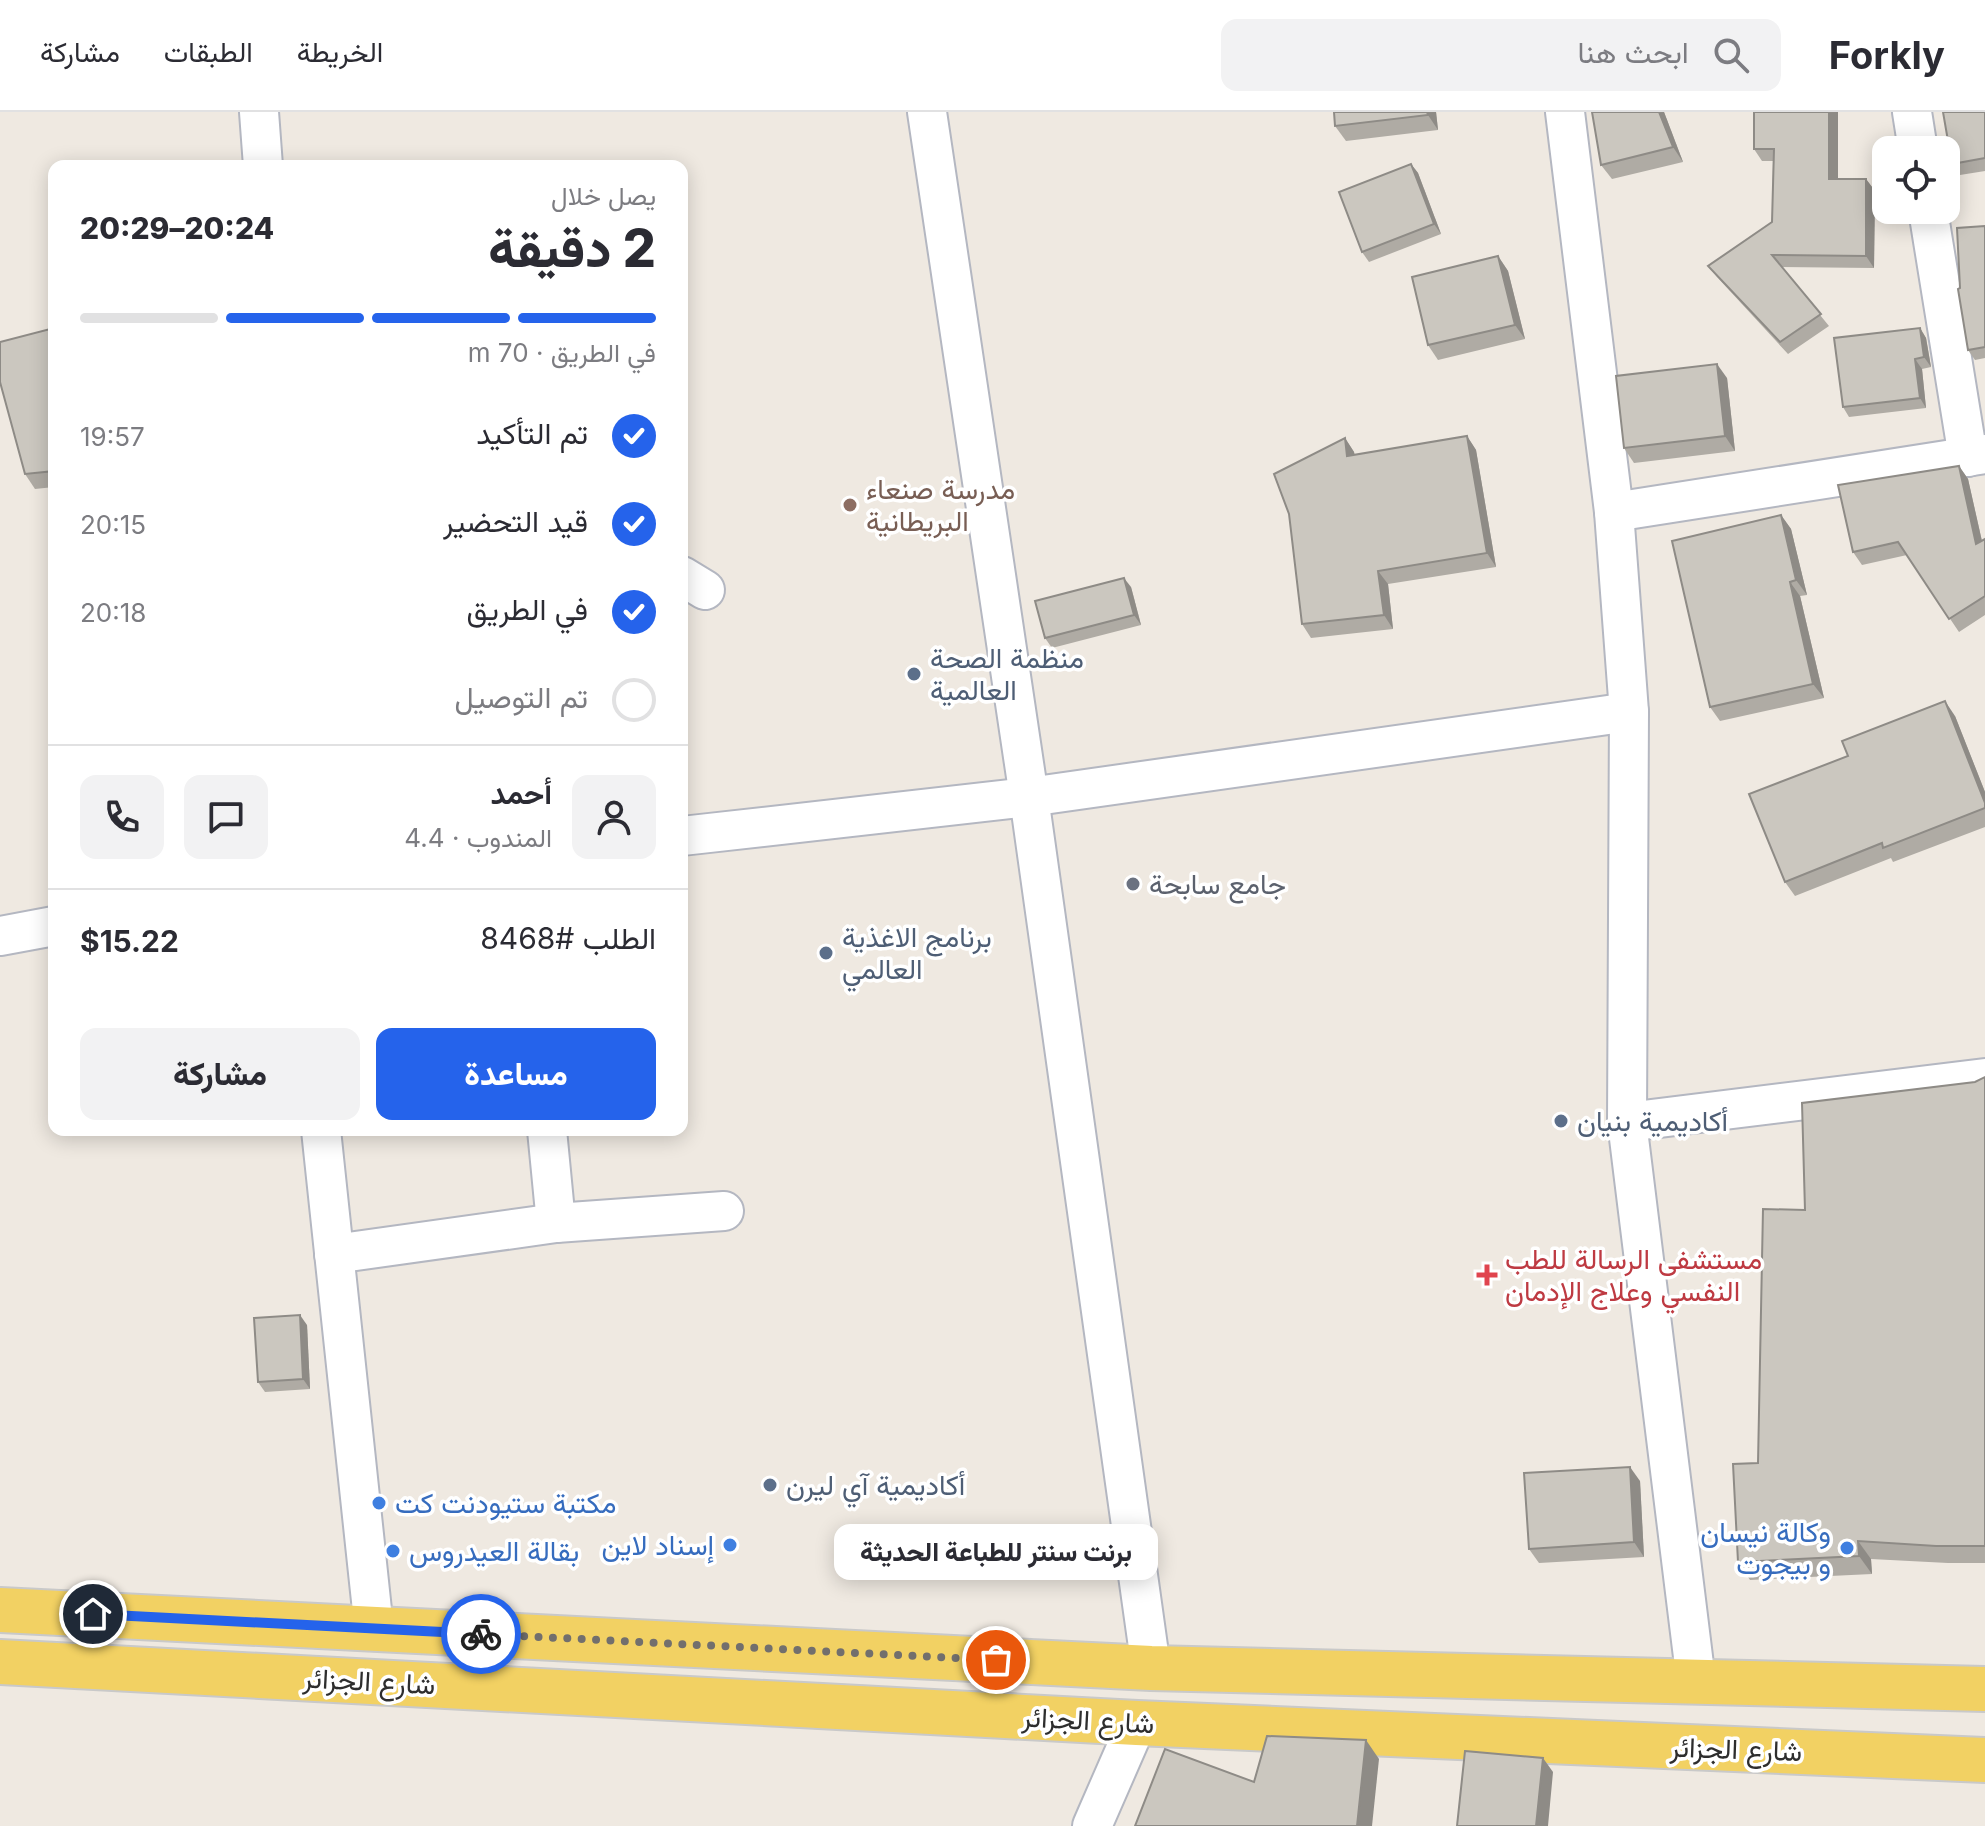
<!DOCTYPE html>
<html lang="ar">
<head>
<meta charset="utf-8">
<style>
  body { margin:0; font-family:Inter,Vazirmatn,sans-serif; background:#f2f2f3; color:#2b2b33; direction:rtl; height:100vh; display:flex; flex-direction:column; font-size:30px; white-space:nowrap }
  * { box-sizing:border-box; margin:0 }
  p { font-size:26px; color:#7c7c81 }
  .icon { flex:none; width:44px; height:44px; fill:none; stroke:currentColor; stroke-width:2; stroke-linecap:round; stroke-linejoin:round }
  .map { position:relative; flex:1; overflow:hidden; direction:ltr }
  .details { position:absolute; left:48px; top:48px; width:640px; height:976px; display:flex; flex-direction:column; background:#fff; border-radius:16px; box-shadow:0 4px 20px #0003; direction:rtl }
  .details>* { flex:none }
  .controls { position:absolute; left:1872px; top:24px; display:grid; gap:16px }
  .controls a { display:grid; place-items:center; width:88px; height:88px; border-radius:16px; background:#fff; box-shadow:0 4px 20px #0003; font-size:40px }
  .pin { position:absolute; display:grid; place-items:center; width:68px; height:68px; color:#fff; margin:-34px; border:4px solid #fff; border-radius:50%; box-shadow:0 2px 8px #0007 }
  .courier { position:absolute; display:grid; place-items:center; width:80px; height:80px; margin:-40px; border:6px solid #2563eb; border-radius:50%; background:#fff; color:#222; box-shadow:0 2px 10px #0007 }
  .bubble { position:absolute; height:56px; border-radius:16px; background:#fff; box-shadow:0 4px 20px #0003; font-size:26px; font-weight:800; line-height:56px; text-align:center; direction:rtl }
  .summary em { font-style:normal; font-weight:800 }
  .summary div { display:flex; flex-direction:column-reverse }
  .summary { display:flex; align-items:center; justify-content:space-between; height:136px; padding:0 32px }
  h1 { font-size:52px; font-weight:800; line-height:60px }
  .bar { display:grid; grid-template-columns:repeat(4,1fr); gap:12px 8px; align-content:center; height:96px; padding:0 32px }
  .bar i { height:10px; border-radius:6px; background:#e1e1e2 }
  .bar .active { background:#2563eb }
  .bar p { grid-column:span 4 }
  .line { display:flex; align-items:center; gap:20px; padding:0 32px; border-top:2px solid #e1e1e2 }
  .line div { flex:1 }
  .round { display:grid; place-items:center; flex:none; width:84px; height:84px; border-radius:16px; background:#f2f2f3 }
  ol { padding:0 32px; list-style:none }
  li { display:flex; align-items:center; gap:24px; height:88px }
  li p { margin-inline-start:auto }
  li .icon { padding:8px; border-radius:50%; background:#2563eb; color:#fff; stroke-width:4 }
  li:last-child { color:#7c7c81 }
  li i { width:44px; height:44px; border:4px solid #e1e1e2; border-radius:50% }
  .cta { display:flex; gap:16px; margin-top:auto; padding:16px 32px }
  .cta a { flex:1; height:92px; border-radius:16px; background:#2563eb; color:#fff; font-size:32px; font-weight:800; line-height:92px; text-align:center }
  .cta a+a { background:#f2f2f3; color:#2b2b33 }
  header { display:flex; align-items:center; gap:48px; box-sizing:border-box; height:112px; padding:0 40px; background:#fff; border-bottom:2px solid #e1e1e2 }
  header strong { font-size:38px }
  nav { display:flex; gap:44px; margin-inline-start:auto; font-size:28px }
  .search { width:560px; height:72px; background:#f2f2f3; display:flex; align-items:center; gap:20px; box-sizing:border-box; padding:0 28px; border-radius:16px; color:#7c7c81; font-size:30px }
  .map>svg:first-child { display:block }
  .lines { fill:none; stroke-linecap:round; stroke-linejoin:round }
  .minor-casing { stroke:#b4b7c1; stroke-width:42 }
  .major-casing { stroke:#c9c9c9; stroke-width:48 }
  .minor { stroke:#fff; stroke-width:38 }
  .major { stroke:#f2d163; stroke-width:44 }
  .wall { fill:#afaba4 }
  .shaded-wall { fill:#8e8b86 }
  .building { fill:#cbc7bf; stroke:#8e8b86; stroke-width:2 }
  .done { stroke:#726f6d; stroke-width:8; stroke-dasharray:0 14.4 }
  .route { stroke:#2563eb; stroke-width:10 }
  .education-dot { fill:#8d6e63; stroke:#fff; stroke-width:3 }
  .service-dot { fill:#5c6f8a; stroke:#fff; stroke-width:3 }
  .worship-dot { fill:#6b7280; stroke:#fff; stroke-width:3 }
  .health-dot { fill:#e0444e; stroke:#fff; stroke-width:3 }
  .shop-dot { fill:#3f7fe0; stroke:#fff; stroke-width:3 }
  .labels { text-anchor:middle; dominant-baseline:central; stroke-width:7; stroke-linejoin:round; paint-order:stroke }
  .education-label { font-size:28px; fill:#785e54; stroke:#fff; text-anchor:start }
  .service-label { font-size:28px; fill:#4e5e75; stroke:#fff; text-anchor:start }
  .worship-label { font-size:28px; fill:#5b616d; stroke:#fff; text-anchor:start }
  .health-label { font-size:28px; fill:#be3a42; stroke:#fff; text-anchor:start }
  .shop-label { font-size:28px; fill:#366cbe; stroke:#fff; text-anchor:start }
  .street-label { font-size:28px; fill:#2e2e2e; stroke:#fff }
</style>
</head>
<body>
<header>
<strong>Forkly</strong>
<div class="search"><svg class="icon" aria-label="search" viewBox="0 0 24 24"><circle cx="10" cy="10" r="6"/><path d="M15 15l6 6"/></svg>ابحث هنا</div>
<nav><a>الخريطة</a><a>الطبقات</a><a>مشاركة</a></nav>
</header>
<div class="map">
<svg width="1985" height="1714" viewBox="0 0 1985 1714">
  <rect width="100%" height="100%" fill="#efe9e1"/>
  <g class="lines">
    <defs>
      <g id="minor">
        <polyline points="259,0 263,54"/>
        <polyline points="927,0 1029,685 1151,1556"/>
        <polyline points="1565,0 1614,400 1629,600 1627,1010 1696,1569"/>
        <polyline points="1912,0 1918,38"/>
        <polyline points="1928,98 1968,345"/>
        <polyline points="1614,400 1985,342"/>
        <polyline points="682,464 705,478"/>
        <polyline points="682,724 1029,685 1629,600"/>
        <polyline points="0,824 54,814"/>
        <polyline points="1627,1010 1985,966"/>
        <polyline points="321,1018 374,1517"/>
        <polyline points="547,1018 556,1111"/>
        <polyline points="334,1142 556,1111 724,1099"/>
        <polyline points="1092,1714 1137,1611"/>
      </g>
      <g id="major">
        <polyline points="0,1498 1151,1556 1985,1577"/>
        <polyline points="0,1550 1137,1611 1985,1648"/>
      </g>
    </defs>
    <use href="#minor" class="minor-casing"/>
    <use href="#major" class="major-casing"/>
    <use href="#minor" class="minor"/>
    <use href="#major" class="major"/>
  </g>
  <g class="wall">
    <polygon points="1436,0 1438,18 1346,29 1335,14"/>
    <polygon points="1664,0 1683,50 1612,67 1601,53"/>
    <polygon points="1838,0 1838,67 1866,67 1875,79 1874,156 1781,155 1829,214 1788,242 1717,165 1708,154 1772,110 1773,49 1762,49 1754,37"/>
    <polygon points="1985,0 1985,59 1960,63 1952,52"/>
    <polygon points="1411,52 1418,61 1441,122 1369,150 1362,140"/>
    <polygon points="1985,114 1985,246 1975,248 1968,238 1960,176"/>
    <polygon points="1498,144 1508,159 1525,227 1438,248 1428,233"/>
    <polygon points="54,216 54,375 35,377 25,362"/>
    <polygon points="1920,216 1926,226 1931,255 1922,257 1926,296 1849,305 1843,295"/>
    <polygon points="1727,266 1735,339 1634,351 1624,336"/>
    <polygon points="1467,324 1476,338 1496,455 1388,472 1393,517 1311,526 1302,512 1345,326 1354,340 1355,343"/>
    <polygon points="1959,354 1968,367 1982,429 1985,427 1985,503 1959,520 1907,443 1862,453 1853,440"/>
    <polygon points="1781,403 1791,417 1807,483 1800,484 1824,586 1720,609 1710,595"/>
    <polygon points="1131,475 1141,513 1052,536 1045,526"/>
    <polygon points="1955,604 1985,680 1985,715 1893,750 1891,746 1795,784 1785,770"/>
    <polygon points="1985,965 1985,1451 1948,1451 1871,1447 1872,1462 1750,1468 1738,1450 1758,1351 1805,1098 1975,970"/>
    <polygon points="307,1213 310,1277 265,1280 258,1270"/>
    <polygon points="1640,1369 1644,1445 1539,1451 1529,1437"/>
  </g>
  <g class="shaded-wall">
    <polygon points="1427,0 1436,0 1438,18 1428,3"/>
    <polygon points="1659,0 1664,0 1683,50 1673,35"/>
    <polygon points="1829,0 1838,0 1838,78 1829,67"/>
    <polygon points="1411,52 1418,61 1441,122 1434,112"/>
    <polygon points="1866,67 1875,79 1874,156 1866,144"/>
    <polygon points="1498,144 1508,159 1525,227 1515,213"/>
    <polygon points="1920,216 1926,226 1931,255 1924,245"/>
    <polygon points="1915,247 1922,257 1926,296 1920,286"/>
    <polygon points="1717,252 1727,266 1735,339 1725,324"/>
    <polygon points="1467,324 1476,338 1496,455 1487,441"/>
    <polygon points="1345,326 1354,340 1356,358 1347,344"/>
    <polygon points="1959,354 1968,367 1985,443 1976,432"/>
    <polygon points="1781,403 1791,417 1807,483 1796,468"/>
    <polygon points="1378,459 1388,472 1393,517 1384,503"/>
    <polygon points="1124,466 1131,475 1141,513 1134,503"/>
    <polygon points="1790,470 1800,484 1824,586 1813,572"/>
    <polygon points="1945,589 1955,604 1985,680 1985,691"/>
    <polygon points="300,1203 307,1213 310,1277 303,1267"/>
    <polygon points="1630,1355 1640,1369 1644,1445 1634,1430"/>
    <polygon points="1858,1429 1871,1447 1872,1462 1859,1444"/>
    <polygon points="1366,1628 1379,1647 1372,1714 1357,1714"/>
    <polygon points="1543,1646 1553,1660 1548,1714 1536,1714"/>
  </g>
  <g class="building">
    <polygon points="1334,0 1427,0 1428,3 1335,14"/>
    <polygon points="1592,0 1659,0 1673,35 1601,53"/>
    <polygon points="1754,0 1829,0 1829,67 1866,67 1866,144 1772,143 1821,202 1780,230 1708,154 1772,110 1774,37 1754,37"/>
    <polygon points="1943,0 1985,0 1985,46 1952,52"/>
    <polygon points="1411,52 1434,112 1362,140 1339,80"/>
    <polygon points="1985,114 1985,235 1968,238 1958,177 1960,176 1957,116"/>
    <polygon points="1498,144 1515,213 1428,233 1412,165"/>
    <polygon points="54,216 54,359 25,362 0,270 0,230"/>
    <polygon points="1920,216 1924,245 1915,247 1920,286 1843,295 1834,226"/>
    <polygon points="1717,252 1725,324 1624,336 1616,264"/>
    <polygon points="1467,324 1487,441 1378,459 1384,503 1302,512 1289,402 1274,362 1345,326 1347,344"/>
    <polygon points="1959,354 1976,432 1985,427 1985,484 1949,507 1898,430 1853,440 1838,373"/>
    <polygon points="1781,403 1796,468 1790,470 1813,572 1710,595 1672,429"/>
    <polygon points="1124,466 1134,503 1045,526 1035,489"/>
    <polygon points="1945,589 1985,691 1985,696 1883,736 1882,731 1785,770 1749,682 1848,644 1842,629"/>
    <polygon points="1985,965 1985,1434 1936,1434 1858,1429 1859,1444 1738,1450 1733,1352 1758,1351 1763,1097 1805,1098 1802,991 1975,970"/>
    <polygon points="300,1203 303,1267 258,1270 254,1206"/>
    <polygon points="1630,1355 1634,1430 1529,1437 1524,1361"/>
    <polygon points="1267,1624 1366,1628 1357,1714 1135,1714 1165,1637 1254,1670"/>
    <polygon points="1465,1639 1543,1646 1536,1714 1457,1714"/>
  </g>
  <g class="lines">
    <polyline class="done" points="481,1522 996,1548"/>
    <polyline class="route" points="93,1502 481,1522"/>
  </g>
  <circle class="education-dot" cx="850" cy="393" r="8"/>
  <g class="service-dot">
    <circle cx="914" cy="562" r="8"/>
    <circle cx="826" cy="841" r="8"/>
    <circle cx="1561" cy="1009" r="8"/>
    <circle cx="770" cy="1373" r="8"/>
  </g>
  <circle class="worship-dot" cx="1133" cy="772" r="8"/>
  <path class="health-dot" d="M1483 1151h8v8h8v8h-8v8h-8v-8h-8v-8h8z"/>
  <g class="shop-dot">
    <circle cx="379" cy="1391" r="8"/>
    <circle cx="730" cy="1433" r="8"/>
    <circle cx="1847" cy="1436" r="8"/>
    <circle cx="393" cy="1439" r="8"/>
  </g>
  <g class="labels">
    <g class="education-label">
      <text x="866" y="377">مدرسة صنعاء<tspan x="866" dy="32">البريطانية</tspan></text>
    </g>
    <g class="service-label">
      <text x="930" y="546">منظمة الصحة<tspan x="930" dy="32">العالمية</tspan></text>
      <text x="842" y="825">برنامج الاغذية<tspan x="842" dy="32">العالمي</tspan></text>
      <text x="1577" y="1009">أكاديمية بنيان</text>
      <text x="786" y="1373">أكاديمية آي ليرن</text>
    </g>
    <g class="worship-label">
      <text x="1149" y="772">جامع سابحة</text>
    </g>
    <g class="health-label">
      <text x="1505" y="1147">مستشفى الرسالة للطب<tspan x="1505" dy="32">النفسي وعلاج الإدمان</tspan></text>
    </g>
    <g class="shop-label">
      <text x="395" y="1391">مكتبة ستيودنت كت</text>
      <text x="1831" y="1420" text-anchor="end">وكالة نيسان<tspan x="1831" dy="32">و بيجوت</tspan></text>
      <text x="714" y="1433" text-anchor="end">إسناد لاين</text>
      <text x="409" y="1439">بقالة العيدروس</text>
    </g>
    <g class="street-label">
      <text transform="translate(369 1569) rotate(3)">شارع الجزائر</text>
      <text transform="translate(1088 1608) rotate(3)">شارع الجزائر</text>
      <text transform="translate(1736 1637) rotate(2)">شارع الجزائر</text>
    </g>
  </g>
</svg>
<div class="controls">
<a><svg class="icon" aria-label="locate" viewBox="0 0 24 24"><circle cx="12" cy="12" r="6"/><path d="M12 2v4M12 18v4M2 12h4M18 12h4"/></svg></a>
</div>
<div class="pin" style="left:996px;top:1548px;background:#ea580c"><svg class="icon" aria-label="bag" viewBox="0 0 24 24"><path d="M5 8h14l-1 12H6zM9 8a3 3 0 0 1 6 0"/></svg></div>
<div class="pin" style="left:93px;top:1502px;background:#1f2937"><svg class="icon" aria-label="home" viewBox="0 0 24 24"><path d="M3 11l9-7 9 7M6 9v11h12V9"/></svg></div>
<div class="courier" style="left:481px;top:1522px"><svg class="icon" aria-label="bike" viewBox="0 0 24 24"><circle cx="6" cy="16" r="4"/><circle cx="18" cy="16" r="4"/><path d="M6 16l4-8h5l3 8M10 8l3 8H6M13 5h3"/></svg></div>
<div class="bubble" style="left:834px;top:1412px;width:324px">برنت سنتر للطباعة الحديثة</div>
<section class="details">
<div class="summary"><div><h1>2 دقيقة</h1><p>يصل خلال</p></div><em>20:24–20:29</em></div>
<div class="bar"><i class="active"></i><i class="active"></i><i class="active"></i><i></i><p>في الطريق · 70 m</p></div>
<ol>
<li><svg class="icon" aria-label="check" viewBox="0 0 24 24"><path d="M5 12l5 5 9-10"/></svg>تم التأكيد<p>19:57</p></li>
<li><svg class="icon" aria-label="check" viewBox="0 0 24 24"><path d="M5 12l5 5 9-10"/></svg>قيد التحضير<p>20:15</p></li>
<li><svg class="icon" aria-label="check" viewBox="0 0 24 24"><path d="M5 12l5 5 9-10"/></svg>في الطريق<p>20:18</p></li>
<li><i></i>تم التوصيل</li>
</ol>
<div class="line" style="height:144px"><a class="round"><svg class="icon" aria-label="person" viewBox="0 0 24 24"><circle cx="12" cy="8" r="4"/><path d="M4 21q1-7 8-7t8 7"/></svg></a><div><b>أحمد</b><p>المندوب · 4.4</p></div><a class="round"><svg class="icon" aria-label="chat" viewBox="0 0 24 24"><path d="M4 5h16v11H9l-5 4z"/></svg></a><a class="round"><svg class="icon" aria-label="phone" viewBox="0 0 24 24"><path d="M5 4h4l2 5-3 2q2 4 5 5l2-3 5 2v4C11 20 4 13 5 4z"/></svg></a></div>
<div class="line" style="height:104px"><div>الطلب #8468</div><b>$15.22</b></div>
<div class="cta"><a>مساعدة</a><a>مشاركة</a></div>
</section>
</div>
</body>
</html>
